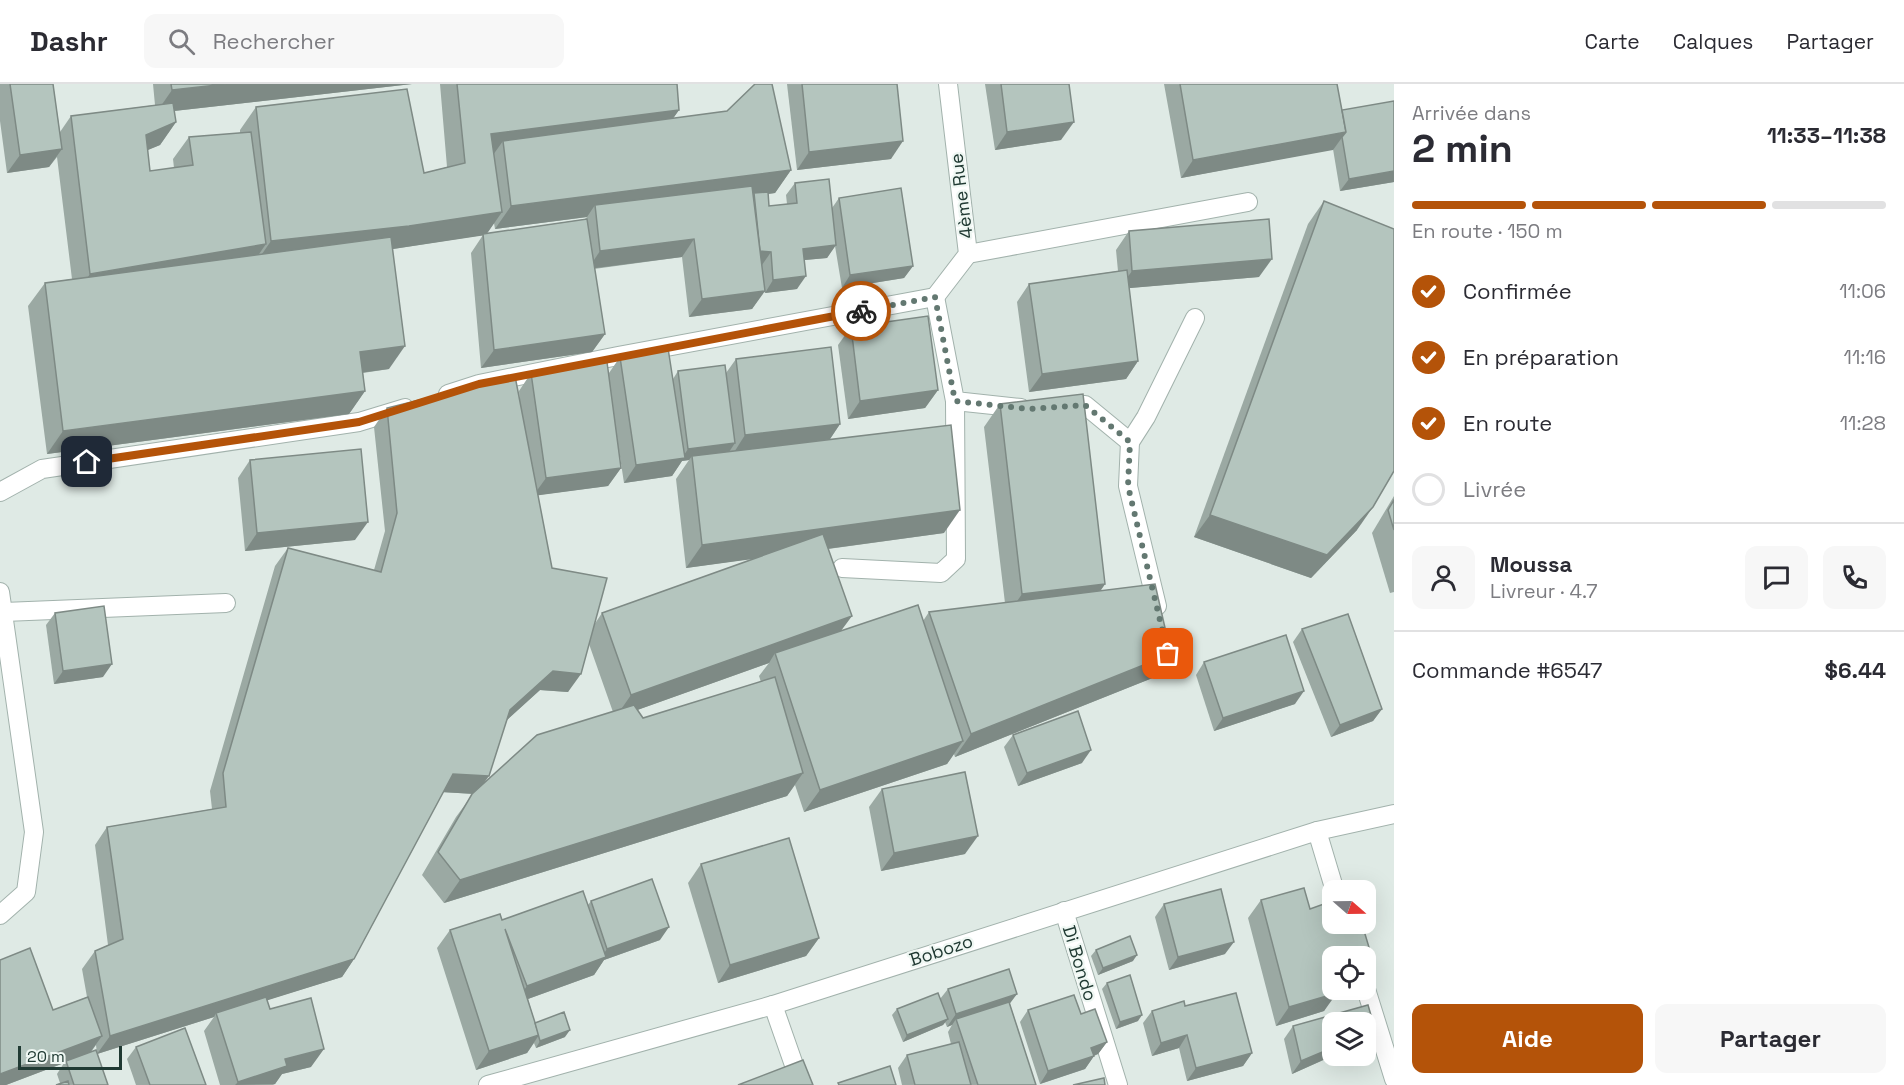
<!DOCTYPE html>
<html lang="fr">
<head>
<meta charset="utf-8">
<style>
  body { margin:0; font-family:"Space Grotesk",sans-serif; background:#f7f7f7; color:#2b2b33; height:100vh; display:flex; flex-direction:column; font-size:22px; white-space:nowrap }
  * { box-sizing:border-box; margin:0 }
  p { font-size:20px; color:#7c7c81 }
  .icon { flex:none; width:33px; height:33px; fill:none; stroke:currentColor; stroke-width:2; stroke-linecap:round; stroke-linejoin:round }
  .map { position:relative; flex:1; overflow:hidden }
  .drawer { display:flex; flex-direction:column; background:#fff; width:510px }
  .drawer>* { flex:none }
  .needle { width:39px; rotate:110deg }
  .tools { position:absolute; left:1322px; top:796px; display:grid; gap:12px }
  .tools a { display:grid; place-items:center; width:54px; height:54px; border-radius:12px; background:#fff; box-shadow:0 6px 24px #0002; font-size:30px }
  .scale { position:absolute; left:18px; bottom:15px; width:104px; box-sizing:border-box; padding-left:6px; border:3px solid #203a33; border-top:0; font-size:16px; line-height:21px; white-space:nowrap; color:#203a33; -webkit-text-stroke:4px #eff7f3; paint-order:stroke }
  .pin { position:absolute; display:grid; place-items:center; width:51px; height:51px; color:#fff; margin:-26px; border-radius:12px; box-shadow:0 3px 9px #0006 }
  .courier { position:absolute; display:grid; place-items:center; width:60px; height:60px; margin:-30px; border:4px solid #b45309; border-radius:50%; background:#fff; color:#222; box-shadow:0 2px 8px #0007 }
  .overview em { font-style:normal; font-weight:700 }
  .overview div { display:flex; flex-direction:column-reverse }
  .overview { display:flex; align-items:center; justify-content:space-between; height:102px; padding:0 18px }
  h1 { font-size:39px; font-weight:700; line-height:45px }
  .bar { display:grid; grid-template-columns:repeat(4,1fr); gap:9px 6px; align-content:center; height:72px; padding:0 18px }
  .bar i { height:8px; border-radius:4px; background:#e1e1e2 }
  .bar .on { background:#b45309 }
  .bar p { grid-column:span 4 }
  .line { display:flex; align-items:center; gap:15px; padding:0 18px; border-top:2px solid #e1e1e2 }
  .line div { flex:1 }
  .round { display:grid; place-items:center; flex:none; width:63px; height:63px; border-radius:12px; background:#f7f7f7 }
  ol { padding:0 18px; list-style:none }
  li { display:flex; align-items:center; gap:18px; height:66px }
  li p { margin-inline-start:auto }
  li .icon { padding:6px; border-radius:50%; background:#b45309; color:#fff; stroke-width:4 }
  li:last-child { color:#7c7c81 }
  li i { width:33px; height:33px; border:3px solid #e1e1e2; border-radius:50% }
  .button { display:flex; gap:12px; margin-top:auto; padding:12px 18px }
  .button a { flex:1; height:69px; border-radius:12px; background:#b45309; color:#fff; font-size:24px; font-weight:700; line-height:69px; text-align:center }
  .button a+a { background:#f7f7f7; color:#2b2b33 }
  header { display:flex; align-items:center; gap:36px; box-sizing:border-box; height:84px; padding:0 30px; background:#fff; border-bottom:2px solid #e1e1e2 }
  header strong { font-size:28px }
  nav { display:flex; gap:33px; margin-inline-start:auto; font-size:21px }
  .search { width:420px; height:54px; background:#f7f7f7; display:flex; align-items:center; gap:15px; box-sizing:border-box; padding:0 21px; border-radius:12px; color:#7c7c81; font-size:22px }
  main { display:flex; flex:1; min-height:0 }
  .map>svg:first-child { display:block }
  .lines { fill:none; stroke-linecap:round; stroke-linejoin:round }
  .minor-casing { stroke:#a2b2ac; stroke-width:20 }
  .minor { stroke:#fff; stroke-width:18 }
  .wall { fill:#9ba9a3; fill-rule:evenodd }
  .shaded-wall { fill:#7e8a85 }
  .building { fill:#b4c5be; stroke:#7e8a85; stroke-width:1.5 }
  .done { stroke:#637871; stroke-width:6; stroke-dasharray:0 10.8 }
  .route { stroke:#b45309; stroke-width:8 }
  .labels { text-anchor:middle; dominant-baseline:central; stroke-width:4.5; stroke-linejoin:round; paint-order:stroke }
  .street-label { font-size:18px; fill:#203a33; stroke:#eff7f3 }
</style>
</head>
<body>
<header>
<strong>Dashr</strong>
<div class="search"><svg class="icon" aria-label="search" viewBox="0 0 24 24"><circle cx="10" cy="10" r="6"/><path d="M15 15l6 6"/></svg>Rechercher</div>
<nav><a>Carte</a><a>Calques</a><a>Partager</a></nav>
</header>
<main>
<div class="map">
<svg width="1394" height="1001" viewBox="0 0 1394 1001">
  <rect width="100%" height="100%" fill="#dfeae5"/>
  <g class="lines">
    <defs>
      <g id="minor">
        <polyline points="968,170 1248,118"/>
        <polyline points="935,213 955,317 1021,324"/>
        <polyline points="935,213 968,170 948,0"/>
        <polyline points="448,310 479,300 618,272 935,213"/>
        <polyline points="1061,323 1085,321 1130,358"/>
        <polyline points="0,408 42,385 359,338 405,324"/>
        <polyline points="842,484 941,489 956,475 955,317"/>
        <polyline points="0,508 34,748 26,808 0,831"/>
        <polyline points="1157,522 1128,402 1130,358 1146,333 1195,234"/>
        <polyline points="4,528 226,519"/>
        <polyline points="1317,747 1335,807"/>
        <polyline points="1064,827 1118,1001"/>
        <polyline points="1365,902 1394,995"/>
        <polyline points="773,921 801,1001"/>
        <polyline points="488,1001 773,921 1317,747 1394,730"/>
      </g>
    </defs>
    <use href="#minor" class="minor-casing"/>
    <use href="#minor" class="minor"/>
  </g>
  <g class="wall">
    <path d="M0 0H53L60 48 71 32 155 21 153 0H412L174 27 176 38 160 61 147 66 150 87 174 84 173 75 189 53 240 49V46L256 23 424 89 447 83 440 0H677L679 26 673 34 791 86 775 109 768 110 769 122 787 120 786 111 795 99 832 124 839 114 913 182 904 194 842 204 835 162 827 174 804 176 797 205 765 209 764 207 752 225 689 233 682 173 594 185 605 250 592 268 481 284 471 169 483 151 393 165 389 285 363 289 365 307 349 330 47 370 28 222 45 199 72 195 57 73 49 83 7 89 0 37ZM587 133 585 135 486 150 494 139 495 145Z"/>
    <polygon points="787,0 897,0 891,75 797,86"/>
    <polygon points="985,0 1069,0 1061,56 995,66"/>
    <polygon points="1164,0 1337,0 1342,26 1394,98 1340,107 1333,65 1181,94"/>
    <polygon points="1324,117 1357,446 1311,494 1194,453 1308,140"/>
    <polygon points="1129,147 1259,193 1129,204 1138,277 1126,295 1029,308 1017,218 1029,200 1118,187 1116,166"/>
    <polygon points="851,243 938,306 925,324 848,335 838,261"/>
    <path d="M620 273 673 295 678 287 726 289 736 275 840 340 830 355 944 449 828 465 841 547 923 537 929 528 1005 519 984 343 1000 320 1105 500 1101 506 1155 593 955 673 954 670 947 680 804 728 795 701 787 712 444 819 422 791 456 733 473 710 443 708 354 875 342 893 267 916 270 925 311 983 282 990 275 1000 273 1001H220L204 947 214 933 97 970 108 1001H56L60 999 57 990 64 979 6 1001H0L53 926 87 913 82 885 95 867 108 861 95 761 107 743 212 725 210 707 275 482 288 464 374 486 385 447 374 343 387 324 520 321 519 307 531 289H609ZM619 366 624 399 672 392 682 377 689 376 676 395 686 484 757 474 602 529 594 541 552 484 538 411 608 402 621 384ZM589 560 613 628 482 701 507 636 540 606 568 608ZM769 579 759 592 761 598 643 634 637 626ZM96 961 97 970 91 968Z"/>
    <polygon points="250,376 355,456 245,467 238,394"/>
    <polygon points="1394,412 1394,508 1390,509 1372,449"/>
    <polygon points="55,529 103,593 54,600 46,541"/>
    <polygon points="1302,545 1382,625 1373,637 1331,653 1293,558"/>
    <polygon points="1204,578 1295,620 1214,647 1196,591"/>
    <polygon points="1013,651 1082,679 1018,702 1004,663"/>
    <polygon points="882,705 965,770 881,787 869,723"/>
    <polygon points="701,780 819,854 806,872 718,899 688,799"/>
    <polygon points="1261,816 1310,825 1374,880 1365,894 1365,873 1336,907 1324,927 1276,942 1248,834"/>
    <polygon points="591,817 660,856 604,876 594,891 528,915 535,939 565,953 536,964 534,959 527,969 476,986 437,864 450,846 502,836 588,821"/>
    <polygon points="1164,820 1225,870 1169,886 1155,833"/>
    <polygon points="1096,866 1133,877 1098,891 1091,872"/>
    <polygon points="1107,899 1138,937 1116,945 1102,905"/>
    <polygon points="948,905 1010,920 1036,1001 902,1001 898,984 907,971 951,960 948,948 952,941 947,943 945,938 943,941 903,958 892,931 897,925 940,915"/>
    <polygon points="1185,922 1252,969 1243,982 1187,997 1179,964 1152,972 1143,939 1152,927"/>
    <polygon points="1028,926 1081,930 1107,958 1098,970 1094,972 1085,985 1040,1000 1020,938"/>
    <polygon points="1293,942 1375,945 1366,957 1292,990 1284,955"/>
    <polygon points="136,963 206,1001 136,1001 127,975"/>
  </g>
  <g class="shaded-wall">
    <polygon points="226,0 412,0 156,29 172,6"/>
    <polygon points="679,26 663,49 503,57 493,71 491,50"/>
    <polygon points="176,38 160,61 129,74 146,51"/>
    <polygon points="1074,38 1061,56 995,66 1007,48"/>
    <polygon points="1346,48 1333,66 1181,94 1193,76"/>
    <polygon points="903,57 891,75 797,86 809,68"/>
    <polygon points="62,65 49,83 7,89 20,71"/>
    <polygon points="791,86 775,109 754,112 754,109 752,112 595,121 587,133 495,145 511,122"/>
    <polygon points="1394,87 1394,98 1340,107 1349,95"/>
    <polygon points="502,128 486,151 393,165 255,180 271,157"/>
    <polygon points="694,155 682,173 588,185 600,167"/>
    <polygon points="266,160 250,183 74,213 90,190"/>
    <polygon points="836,161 827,174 794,177 803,165"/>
    <polygon points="760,167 771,168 762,181 751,179"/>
    <polygon points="1272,175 1259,193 1119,205 1132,187"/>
    <polygon points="913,182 904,194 842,204 850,191"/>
    <polygon points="806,192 797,205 765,209 773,196"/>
    <polygon points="765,207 752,225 689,233 702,215"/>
    <polygon points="605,250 592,268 481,284 494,266"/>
    <polygon points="405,262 389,285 344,291 360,268"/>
    <polygon points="1138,277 1126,295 1029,308 1042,290"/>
    <polygon points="938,306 925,324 848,335 860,317"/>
    <polygon points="365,307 349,330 47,370 63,347"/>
    <polygon points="840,340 828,358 733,370 745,351"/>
    <polygon points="735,359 727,371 692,372 689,376 682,377 672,392 624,399 636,381 682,374 688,365"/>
    <polygon points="621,384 608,402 533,412 546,394"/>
    <polygon points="1373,423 1357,446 1311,494 1194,453 1210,431"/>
    <polygon points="960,426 944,449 686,484 702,461"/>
    <polygon points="368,438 355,456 245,467 257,449"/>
    <polygon points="1105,500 1089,523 1006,533 1022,510"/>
    <polygon points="852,532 835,555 775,569 769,579 615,634 631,611"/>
    <polygon points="1171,570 1155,593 955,673 971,650"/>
    <polygon points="112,580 103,593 54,600 63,587"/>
    <polygon points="553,587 581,590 568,608 540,606 497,645 510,626"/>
    <polygon points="1304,607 1295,620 1214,647 1223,634"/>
    <polygon points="1382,625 1373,637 1331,653 1340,641"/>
    <polygon points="963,657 947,680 804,728 820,706"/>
    <polygon points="1091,666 1082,679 1018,702 1027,689"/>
    <polygon points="803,689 787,712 444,819 460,796"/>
    <polygon points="453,690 489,692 476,710 440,708"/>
    <polygon points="978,752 965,770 881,787 894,769"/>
    <polygon points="669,843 660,856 604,876 594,891 514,920 527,902 600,875 607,865"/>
    <polygon points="819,854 806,872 718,899 730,881"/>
    <polygon points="1234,858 1225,870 1169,886 1178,873"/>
    <polygon points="1137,871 1133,877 1098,891 1103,884"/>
    <polygon points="354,875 342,893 217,932 216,929 214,933 97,970 110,952"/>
    <polygon points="1374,880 1365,894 1365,884"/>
    <polygon points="1337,909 1324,927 1276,942 1289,923"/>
    <polygon points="1017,910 1008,922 956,935 952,941 947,943 956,930"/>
    <polygon points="1142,931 1138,937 1116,945 1120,938"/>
    <polygon points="948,935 943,941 903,958 907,951"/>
    <polygon points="1375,945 1366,957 1365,958 1365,949"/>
    <polygon points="570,946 565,953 536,964 540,957"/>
    <polygon points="539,951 527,969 476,986 489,967"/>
    <polygon points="1187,951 1179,964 1152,972 1161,959"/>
    <polygon points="102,952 89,970 66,977 64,979 6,1001 0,1001 0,990"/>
    <polygon points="1107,958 1098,970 1087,974 1094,972 1085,985 1040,1000 1048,987 1091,964"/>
    <polygon points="1332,964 1332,972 1292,990 1301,977"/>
    <polygon points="324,965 311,983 282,990 275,1000 235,1001 238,998 285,975"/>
    <polygon points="1252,969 1243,982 1187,997 1196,984"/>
  </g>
  <g class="building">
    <polygon points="10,0 53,0 62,65 20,71"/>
    <polygon points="171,0 226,0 172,6"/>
    <polygon points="457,0 677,0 679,26 491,50 502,128 409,142 271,157 256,23 407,5 424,89 465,79"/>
    <polygon points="755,0 772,0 791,86 511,122 503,57 727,27"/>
    <polygon points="802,0 897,0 903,57 809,68"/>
    <polygon points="1001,0 1069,0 1074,38 1007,48"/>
    <polygon points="1180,0 1337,0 1346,48 1193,76"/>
    <polygon points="1394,17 1394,87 1349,95 1342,53 1346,48 1342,26"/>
    <polygon points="173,19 176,38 146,51 150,87 193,81 189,53 251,48 266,160 90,190 71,32"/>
    <polygon points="829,95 836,161 803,165 806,192 773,196 771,168 760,167 754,109 768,108 769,122 797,119 795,99"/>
    <polygon points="752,102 765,207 702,215 694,155 600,167 595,121"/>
    <polygon points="901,104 913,182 850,191 839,114"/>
    <polygon points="1324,117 1394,145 1394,387 1373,423 1327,471 1210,431"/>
    <polygon points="587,135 605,250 494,266 483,150"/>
    <polygon points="1269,135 1272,175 1132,187 1129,147"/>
    <polygon points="391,153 405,262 360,268 365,307 63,347 45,199"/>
    <polygon points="1127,186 1138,277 1042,290 1029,200"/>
    <polygon points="928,232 938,306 860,317 851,243"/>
    <polygon points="831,263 840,340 745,351 736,275"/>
    <polygon points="668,264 685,374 636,381 620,273"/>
    <polygon points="607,278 621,384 546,394 531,289"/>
    <polygon points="725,281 735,359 688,365 678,287"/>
    <polygon points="515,292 552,484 607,494 581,590 553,587 510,626 489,692 453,690 354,875 110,952 95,867 123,855 107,743 226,723 223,689 288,464 381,488 397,429 387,324"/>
    <polygon points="1083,310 1105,500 1022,510 1000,320"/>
    <polygon points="951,341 960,426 702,461 692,372"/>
    <polygon points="361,365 368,438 257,449 250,376"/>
    <polygon points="1394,416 1394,446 1388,426"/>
    <polygon points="823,450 852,532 631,611 602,529"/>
    <polygon points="1155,500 1171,570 971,650 929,528"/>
    <polygon points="918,521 963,657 820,706 775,569"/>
    <polygon points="104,522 112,580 63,587 55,529"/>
    <polygon points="1348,530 1382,625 1340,641 1302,545"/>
    <polygon points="1286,551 1304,607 1223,634 1204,578"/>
    <polygon points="775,593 803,689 460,796 438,768 472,710 537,651 634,621 643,634"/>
    <polygon points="1078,627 1091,666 1027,689 1013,651"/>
    <polygon points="965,688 978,752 894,769 882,705"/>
    <polygon points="789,754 819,854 730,881 701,780"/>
    <polygon points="652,795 669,843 607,865 591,817"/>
    <polygon points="1304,804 1310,825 1332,817 1332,840 1362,840 1374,880 1365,884 1365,873 1332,873 1332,906 1336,906 1337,909 1289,923 1261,816"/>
    <polygon points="1221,805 1234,858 1178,873 1164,820"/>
    <polygon points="583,807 606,873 527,902 505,845 539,951 489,967 450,846 500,830 502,836"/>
    <polygon points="1130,852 1137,871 1103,884 1096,866"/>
    <polygon points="30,864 53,926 88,913 102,952 0,990 0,876"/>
    <polygon points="1009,885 1017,910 956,930 948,905"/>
    <polygon points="1130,891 1142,931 1120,938 1107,899"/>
    <polygon points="938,909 948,935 907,951 897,925"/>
    <polygon points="1236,909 1252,969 1196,984 1187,951 1161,959 1152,927 1184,917 1185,922"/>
    <polygon points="1074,911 1081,930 1095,925 1107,958 1091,964 1094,972 1048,987 1028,926"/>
    <polygon points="266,913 270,925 311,914 324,965 285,975 287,982 238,998 216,929"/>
    <polygon points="1009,918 1036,1001 978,1001 956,935"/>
    <polygon points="1368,921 1375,945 1365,949 1365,939 1332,939 1332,964 1301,977 1293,942"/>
    <polygon points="564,928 570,946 540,957 535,939"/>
    <polygon points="185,944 206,1001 150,1001 136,963"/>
    <polygon points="959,958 971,1001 915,1001 907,971"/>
    <polygon points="96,966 108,1001 74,1001 66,977"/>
    <polygon points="803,976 813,1001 738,1001"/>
    <polygon points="890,982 896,1001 839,1001 838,999"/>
    <polygon points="1104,994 1105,1001 1073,1001"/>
    <polygon points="68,997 69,1001 56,1001"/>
  </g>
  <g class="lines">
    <polyline class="done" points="861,227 935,213 955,317 1029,325 1085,321 1130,358 1128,402 1168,570"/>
    <polyline class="route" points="87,378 359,338 479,300 861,227"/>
  </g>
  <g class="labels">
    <g class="street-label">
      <text transform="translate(961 112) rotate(-97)">4ème Rue</text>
      <text transform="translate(941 866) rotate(-18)">Bobozo</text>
      <text transform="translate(1080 879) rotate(73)">Di Bondo</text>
    </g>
  </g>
</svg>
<div class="tools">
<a><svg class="needle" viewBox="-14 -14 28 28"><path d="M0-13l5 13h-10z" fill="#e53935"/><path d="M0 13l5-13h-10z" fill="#7c7c81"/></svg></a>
<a><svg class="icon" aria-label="locate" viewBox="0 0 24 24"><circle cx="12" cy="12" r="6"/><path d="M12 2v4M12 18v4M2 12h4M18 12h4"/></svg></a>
<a><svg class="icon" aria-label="layers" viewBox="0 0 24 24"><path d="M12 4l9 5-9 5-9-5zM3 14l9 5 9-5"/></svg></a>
</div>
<div class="scale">20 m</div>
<div class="pin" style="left:1168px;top:570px;background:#ea580c"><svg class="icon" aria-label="bag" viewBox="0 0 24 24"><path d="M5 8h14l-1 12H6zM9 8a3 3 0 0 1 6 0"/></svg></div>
<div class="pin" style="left:87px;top:378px;background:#1f2937"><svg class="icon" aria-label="home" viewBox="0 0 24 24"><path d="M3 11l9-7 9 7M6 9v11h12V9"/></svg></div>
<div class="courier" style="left:861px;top:227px"><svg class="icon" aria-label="bike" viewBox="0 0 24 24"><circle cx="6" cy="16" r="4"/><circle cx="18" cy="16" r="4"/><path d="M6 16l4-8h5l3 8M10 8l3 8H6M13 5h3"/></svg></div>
</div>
<section class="drawer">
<div class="overview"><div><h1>2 min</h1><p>Arrivée dans</p></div><em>11:33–11:38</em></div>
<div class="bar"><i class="on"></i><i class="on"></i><i class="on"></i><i></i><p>En route · 150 m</p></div>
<ol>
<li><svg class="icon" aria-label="check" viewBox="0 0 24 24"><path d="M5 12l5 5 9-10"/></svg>Confirmée<p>11:06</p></li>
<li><svg class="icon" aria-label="check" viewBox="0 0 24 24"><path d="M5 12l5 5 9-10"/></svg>En préparation<p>11:16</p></li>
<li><svg class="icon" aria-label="check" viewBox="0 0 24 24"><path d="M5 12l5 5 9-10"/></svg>En route<p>11:28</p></li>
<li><i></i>Livrée</li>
</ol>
<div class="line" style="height:108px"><a class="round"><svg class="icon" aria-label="person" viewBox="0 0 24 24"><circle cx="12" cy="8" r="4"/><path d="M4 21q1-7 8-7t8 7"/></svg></a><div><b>Moussa</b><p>Livreur · 4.7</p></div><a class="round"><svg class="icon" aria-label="chat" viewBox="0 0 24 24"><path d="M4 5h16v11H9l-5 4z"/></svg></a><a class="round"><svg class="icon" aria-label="phone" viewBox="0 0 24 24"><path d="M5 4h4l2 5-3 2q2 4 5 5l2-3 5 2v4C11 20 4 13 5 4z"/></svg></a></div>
<div class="line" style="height:78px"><div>Commande #6547</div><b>$6.44</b></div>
<div class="button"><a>Aide</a><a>Partager</a></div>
</section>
</main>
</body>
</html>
